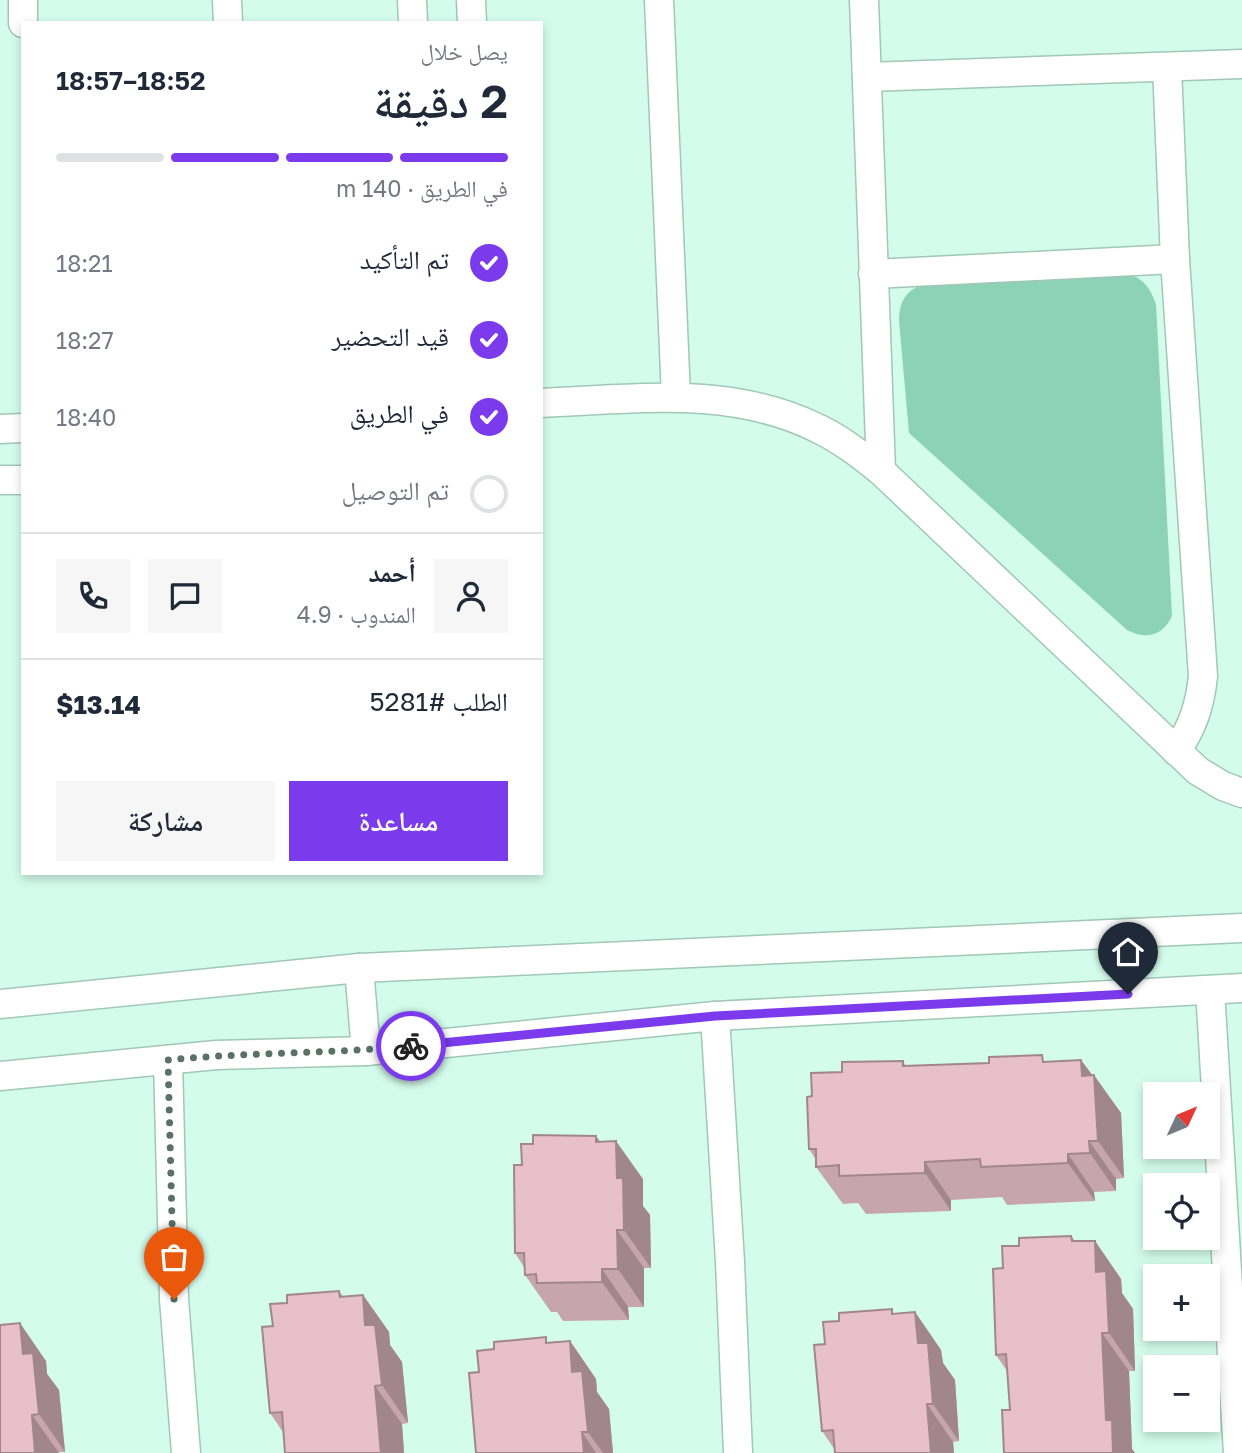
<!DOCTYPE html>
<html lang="ar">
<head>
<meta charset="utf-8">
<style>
  body { margin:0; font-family:"Golos Text","Noto Naskh Arabic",sans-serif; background:#f6f6f7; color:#1f2937; direction:rtl; height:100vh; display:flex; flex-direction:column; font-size:26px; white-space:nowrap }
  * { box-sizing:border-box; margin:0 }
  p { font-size:23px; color:#747a83 }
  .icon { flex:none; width:38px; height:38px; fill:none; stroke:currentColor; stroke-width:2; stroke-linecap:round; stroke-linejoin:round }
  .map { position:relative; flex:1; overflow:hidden; direction:ltr }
  .sheet { position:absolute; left:21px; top:21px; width:522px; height:854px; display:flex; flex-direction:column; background:#fff; border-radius:0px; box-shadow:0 4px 10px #0003; direction:rtl }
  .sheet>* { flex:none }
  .needle { width:46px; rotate:46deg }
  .fabs { position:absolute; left:1143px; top:1082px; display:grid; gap:14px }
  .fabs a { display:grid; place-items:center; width:77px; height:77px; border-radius:0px; background:#fff; box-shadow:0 4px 10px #0003; font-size:35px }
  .pin { position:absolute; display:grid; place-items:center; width:60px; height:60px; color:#fff; margin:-72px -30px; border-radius:50% 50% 50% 0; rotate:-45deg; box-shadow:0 0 7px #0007 }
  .pin .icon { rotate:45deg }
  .courier { position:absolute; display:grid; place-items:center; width:70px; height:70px; margin:-35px; border:5px solid #7c3aed; border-radius:50%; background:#fff; color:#222; box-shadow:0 2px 9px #0007 }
  .overview em { font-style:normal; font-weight:600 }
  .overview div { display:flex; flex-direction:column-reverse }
  .overview { display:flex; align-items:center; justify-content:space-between; height:119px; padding:0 35px }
  h1 { font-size:46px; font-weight:600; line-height:52px }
  .bar { display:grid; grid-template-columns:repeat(4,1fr); gap:10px 7px; align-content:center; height:84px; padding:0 35px }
  .bar i { height:9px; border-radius:5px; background:#e0e1e3 }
  .bar .selected { background:#7c3aed }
  .bar p { grid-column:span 4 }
  .line { display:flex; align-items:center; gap:18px; padding:0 35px; border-top:2px solid #e0e1e3 }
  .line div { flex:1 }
  .round { display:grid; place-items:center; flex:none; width:74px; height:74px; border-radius:0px; background:#f6f6f7 }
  ol { padding:0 35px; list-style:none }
  li { display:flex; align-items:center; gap:21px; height:77px }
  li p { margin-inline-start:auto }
  li .icon { padding:7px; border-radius:50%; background:#7c3aed; color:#fff; stroke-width:4 }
  li:last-child { color:#747a83 }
  li i { width:38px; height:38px; border:4px solid #e0e1e3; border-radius:50% }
  .primary-button { display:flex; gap:14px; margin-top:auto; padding:14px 35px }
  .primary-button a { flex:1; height:80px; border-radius:0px; background:#7c3aed; color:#fff; font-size:28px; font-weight:600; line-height:80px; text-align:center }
  .primary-button a+a { background:#f6f6f7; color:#1f2937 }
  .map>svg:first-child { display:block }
  .green { fill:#8cd2b7 }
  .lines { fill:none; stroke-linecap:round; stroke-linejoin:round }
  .street-casing { stroke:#a0c7b7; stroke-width:31 }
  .street { stroke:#fff; stroke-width:28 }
  .wall { fill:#c7a5af }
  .shaded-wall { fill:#a2868e }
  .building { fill:#e7c0cb; stroke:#a2868e; stroke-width:2 }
  .done { stroke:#597167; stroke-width:7; stroke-dasharray:0 12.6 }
  .route { stroke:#7c3aed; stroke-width:9 }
</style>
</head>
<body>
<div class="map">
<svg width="1242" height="1453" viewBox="0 0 1242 1453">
  <rect width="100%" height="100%" fill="#d4fcec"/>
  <path class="green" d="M1131 275C1146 281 1150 289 1156 304L1172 616C1163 636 1146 640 1127 630L909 433 899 321C899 302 906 289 925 284Z"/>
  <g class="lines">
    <defs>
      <g id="street">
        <polyline points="23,0 23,23"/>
        <polyline points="227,0 228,23"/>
        <polyline points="412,0 413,23"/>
        <polyline points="471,0 472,23"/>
        <polyline points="659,0 676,397"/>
        <polyline points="864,0 881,471"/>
        <path d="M1167 67 1175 259 1203 676C1200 705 1193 727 1176 751"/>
        <polyline points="867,77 1242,64"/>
        <polyline points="873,274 1175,259"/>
        <path d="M541 403C635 399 732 385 819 429 842 440 862 456 881 471L1198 771 1223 786 1242 793"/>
        <polyline points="0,429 23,428"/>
        <polyline points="0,480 23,480"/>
        <polyline points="359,968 366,1051"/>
        <polyline points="1210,990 1238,1453"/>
        <polyline points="0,1004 359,968 1242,928"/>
        <polyline points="715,1016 730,1262 738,1453"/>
        <polyline points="168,1060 174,1299 186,1453"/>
        <polyline points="0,1076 216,1055 366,1051 715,1016 1242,988"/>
      </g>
    </defs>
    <use href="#street" class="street-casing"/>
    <use href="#street" class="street"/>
  </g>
  <g class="wall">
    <polygon points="1081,1060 1121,1113 1124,1178 1116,1179 1116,1191 1094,1192 1095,1201 1007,1205 1002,1197 951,1200 951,1211 866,1214 858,1203 843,1204 816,1167 816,1160 809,1149 812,1096 842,1072 903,1061 906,1066"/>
    <polygon points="601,1142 643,1179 643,1206 650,1215 651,1268 644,1268 644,1307 628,1307 629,1320 563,1321 557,1312 551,1312 525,1275 524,1267 515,1253 522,1165 533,1144"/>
    <polygon points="1075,1241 1095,1241 1121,1279 1122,1293 1133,1309 1135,1371 1129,1371 1132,1449 1135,1453 1004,1453 1010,1410 1007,1371 996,1355 1003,1268 1019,1246"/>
    <polygon points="339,1291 343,1296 363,1295 389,1332 390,1345 402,1362 408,1423 402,1424 404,1453 285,1453 283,1432 270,1413 273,1326 287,1303"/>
    <polygon points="915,1312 941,1350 943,1363 955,1380 959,1441 953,1442 954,1453 835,1453 835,1450 822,1431 825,1344 839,1321"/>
    <polygon points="570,1341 596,1379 597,1392 609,1409 613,1453 476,1453 479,1372 550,1342"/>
    <polygon points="46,1361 47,1374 59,1390 65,1452 0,1453"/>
  </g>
  <g class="shaded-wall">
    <polygon points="1081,1060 1095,1079 1094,1075 1121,1113 1124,1178 1098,1141 1082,1076"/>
    <polygon points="596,1136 617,1165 616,1141 643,1179 643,1206 650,1215 651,1268 624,1230 596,1142"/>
    <polygon points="1089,1141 1116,1179 1116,1191 1090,1153"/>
    <polygon points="1068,1154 1094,1192 1095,1201 1068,1163"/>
    <polygon points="925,1162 951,1200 951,1211 925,1173"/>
    <polygon points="617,1230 644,1268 644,1307 618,1269"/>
    <polygon points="1071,1236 1096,1271 1095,1241 1121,1279 1122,1293 1133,1309 1135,1371 1109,1333 1072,1241"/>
    <polygon points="602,1269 628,1307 629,1320 602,1282"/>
    <polygon points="363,1295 389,1332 390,1345 402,1362 408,1423 382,1385 365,1325"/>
    <polygon points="915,1312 941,1350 943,1363 955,1380 959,1441 933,1404 918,1343"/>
    <polygon points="20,1323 46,1361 47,1374 59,1390 65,1452 39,1414 23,1354"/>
    <polygon points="1102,1333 1129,1371 1132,1449 1135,1453 1113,1453 1106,1420"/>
    <polygon points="570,1341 596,1379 597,1392 609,1409 613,1453 603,1453 588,1432 572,1372"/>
    <polygon points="375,1386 402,1424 404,1453 381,1453"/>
    <polygon points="927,1404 953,1442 954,1453 931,1453"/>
    <polygon points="32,1415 59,1453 35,1453"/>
    <polygon points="582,1432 596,1453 584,1453"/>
  </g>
  <g class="building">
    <polygon points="1042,1055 1043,1062 1081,1060 1082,1076 1094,1075 1098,1141 1089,1141 1090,1153 1068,1154 1068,1163 981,1167 980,1159 925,1162 925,1173 839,1176 839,1165 816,1167 816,1149 809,1149 807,1097 812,1096 811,1073 842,1072 842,1062 903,1061 903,1066 989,1063 989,1057"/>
    <polygon points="533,1135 596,1136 596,1142 616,1141 617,1178 623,1178 624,1230 617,1230 618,1269 602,1269 602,1282 537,1283 536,1274 525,1275 524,1253 515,1253 514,1165 522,1165 521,1144 533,1144"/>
    <polygon points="1071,1236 1072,1241 1095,1241 1096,1272 1106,1271 1109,1333 1102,1333 1106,1420 1112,1420 1113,1453 1004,1453 1002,1410 1010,1410 1006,1354 996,1355 993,1269 1003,1268 1002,1246 1019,1246 1019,1238"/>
    <polygon points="339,1291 340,1297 363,1295 365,1325 375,1325 382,1385 375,1386 381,1453 285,1453 282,1412 270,1413 262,1327 273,1326 270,1304 287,1303 287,1295"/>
    <polygon points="892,1309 892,1314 915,1312 918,1343 928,1343 933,1404 927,1404 931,1453 835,1453 833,1430 822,1431 814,1345 825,1344 823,1322 839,1321 839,1313"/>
    <polygon points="20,1323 23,1354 33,1353 39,1414 32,1415 35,1453 0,1453 0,1325"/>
    <polygon points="546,1337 546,1343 570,1341 572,1372 582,1371 588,1432 582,1432 584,1453 476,1453 469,1373 479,1372 477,1351 494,1349 494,1342"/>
  </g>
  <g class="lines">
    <path class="done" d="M174 1299 168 1060C249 1052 330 1054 411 1046"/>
    <polyline class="route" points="411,1046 715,1016 1128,994"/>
  </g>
</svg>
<div class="fabs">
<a><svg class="needle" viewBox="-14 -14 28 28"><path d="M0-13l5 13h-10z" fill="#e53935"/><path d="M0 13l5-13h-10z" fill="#747a83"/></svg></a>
<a><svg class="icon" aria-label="locate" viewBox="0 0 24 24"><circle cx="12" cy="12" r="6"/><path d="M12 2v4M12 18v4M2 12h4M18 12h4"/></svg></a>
<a>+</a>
<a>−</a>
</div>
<div class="pin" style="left:174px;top:1299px;background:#ea580c"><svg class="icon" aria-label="bag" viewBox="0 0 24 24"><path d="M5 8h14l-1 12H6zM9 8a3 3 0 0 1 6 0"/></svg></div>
<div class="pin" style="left:1128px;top:994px;background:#1f2937"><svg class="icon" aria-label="home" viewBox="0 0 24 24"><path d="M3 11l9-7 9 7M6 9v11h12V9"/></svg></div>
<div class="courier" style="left:411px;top:1046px"><svg class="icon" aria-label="bike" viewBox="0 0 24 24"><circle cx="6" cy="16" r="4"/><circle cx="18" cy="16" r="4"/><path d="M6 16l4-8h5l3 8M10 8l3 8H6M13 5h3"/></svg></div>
<section class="sheet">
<div class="overview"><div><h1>2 دقيقة</h1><p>يصل خلال</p></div><em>18:52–18:57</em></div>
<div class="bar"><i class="selected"></i><i class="selected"></i><i class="selected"></i><i></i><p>في الطريق · 140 m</p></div>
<ol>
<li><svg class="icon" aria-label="check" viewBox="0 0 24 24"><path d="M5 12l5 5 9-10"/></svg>تم التأكيد<p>18:21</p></li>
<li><svg class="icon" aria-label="check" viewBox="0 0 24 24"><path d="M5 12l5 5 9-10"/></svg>قيد التحضير<p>18:27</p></li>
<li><svg class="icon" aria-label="check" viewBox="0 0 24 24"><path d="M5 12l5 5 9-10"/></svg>في الطريق<p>18:40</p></li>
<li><i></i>تم التوصيل</li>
</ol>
<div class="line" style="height:126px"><a class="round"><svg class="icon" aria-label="person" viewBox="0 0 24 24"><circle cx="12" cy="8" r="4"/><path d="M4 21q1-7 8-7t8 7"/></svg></a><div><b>أحمد</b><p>المندوب · 4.9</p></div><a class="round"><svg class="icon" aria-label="chat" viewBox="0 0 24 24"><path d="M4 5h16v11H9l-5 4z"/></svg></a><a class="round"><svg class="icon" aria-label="phone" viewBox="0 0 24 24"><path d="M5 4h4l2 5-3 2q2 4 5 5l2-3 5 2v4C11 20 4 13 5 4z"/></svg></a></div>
<div class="line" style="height:91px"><div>الطلب #5281</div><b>$13.14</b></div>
<div class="primary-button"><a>مساعدة</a><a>مشاركة</a></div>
</section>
</div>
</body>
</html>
